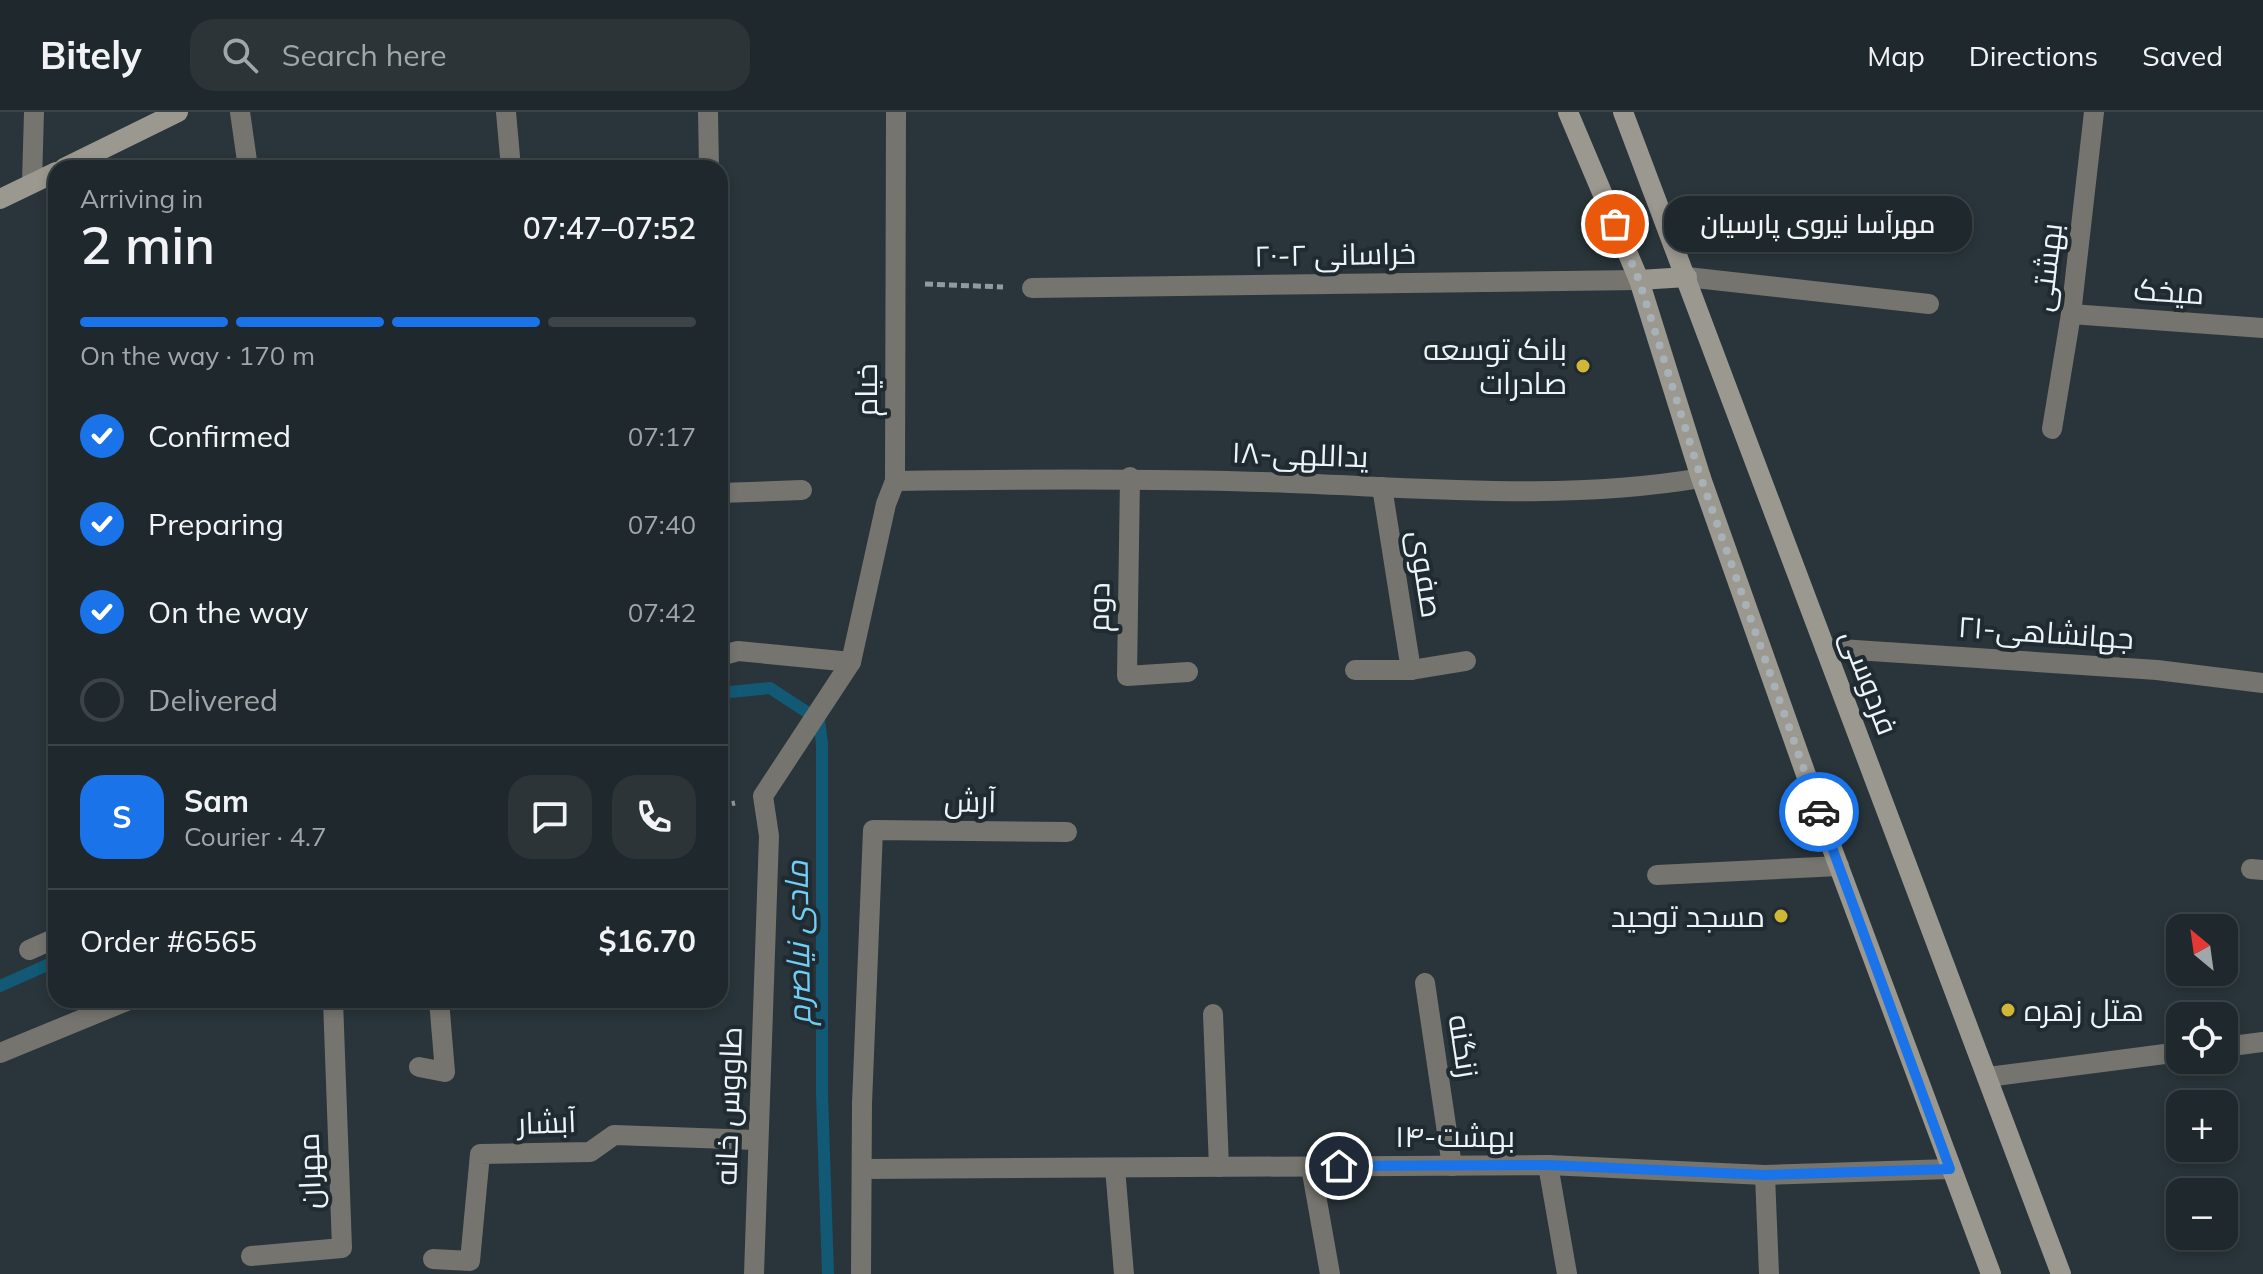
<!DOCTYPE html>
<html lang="en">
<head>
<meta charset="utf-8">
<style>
  body { margin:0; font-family:Mulish,Cairo,sans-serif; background:#2c3438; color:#f1f3f6; height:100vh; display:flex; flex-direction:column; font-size:30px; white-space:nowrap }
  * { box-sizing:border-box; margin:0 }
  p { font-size:26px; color:#a1a6a9 }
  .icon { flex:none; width:44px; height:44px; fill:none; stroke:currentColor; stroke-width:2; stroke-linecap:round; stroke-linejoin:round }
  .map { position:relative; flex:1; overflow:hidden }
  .drawer { position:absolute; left:48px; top:48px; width:680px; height:848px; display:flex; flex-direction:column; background:#1f282c; border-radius:24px; box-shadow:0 4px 12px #0003,0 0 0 2px #3c4448 }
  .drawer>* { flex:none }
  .needle { width:52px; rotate:331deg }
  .buttons { position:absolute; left:2166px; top:802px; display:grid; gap:16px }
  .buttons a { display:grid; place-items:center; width:72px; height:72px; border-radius:16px; background:#1f282c; box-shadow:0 4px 12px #0003,0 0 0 2px #3c4448; font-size:40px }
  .pin { position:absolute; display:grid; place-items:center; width:68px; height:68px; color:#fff; margin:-34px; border:4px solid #fff; border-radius:50%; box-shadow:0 2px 8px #0007 }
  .courier { position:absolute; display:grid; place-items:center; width:80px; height:80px; margin:-40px; border:6px solid #1a73e8; border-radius:50%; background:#fff; color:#222; box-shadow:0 2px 10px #0007 }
  .bubble { position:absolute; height:56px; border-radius:24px; background:#1f282c; box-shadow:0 4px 12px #0003,0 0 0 2px #3c4448; font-size:26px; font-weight:600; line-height:56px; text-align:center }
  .head em { font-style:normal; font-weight:600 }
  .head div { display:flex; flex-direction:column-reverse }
  .head { display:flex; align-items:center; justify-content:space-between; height:136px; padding:0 32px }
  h1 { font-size:52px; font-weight:600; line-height:60px }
  .bar { display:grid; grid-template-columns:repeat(4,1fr); gap:12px 8px; align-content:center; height:96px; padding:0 32px }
  .bar i { height:10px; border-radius:6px; background:#3c4448 }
  .bar .current { background:#1a73e8 }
  .bar p { grid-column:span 4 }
  .line { display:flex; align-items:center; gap:20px; padding:0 32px; border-top:2px solid #3c4448 }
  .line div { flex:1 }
  .round { display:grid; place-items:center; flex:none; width:84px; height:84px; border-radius:24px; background:#2c3438 }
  ol { padding:0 32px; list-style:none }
  li { display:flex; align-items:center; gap:24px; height:88px }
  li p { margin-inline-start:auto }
  li .icon { padding:8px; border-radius:50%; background:#1a73e8; color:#fff; stroke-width:4 }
  li:last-child { color:#a1a6a9 }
  li i { width:44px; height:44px; border:4px solid #3c4448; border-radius:50% }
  header { display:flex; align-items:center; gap:48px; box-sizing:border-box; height:112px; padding:0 40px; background:#1f282c; border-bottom:2px solid #3c4448 }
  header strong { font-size:38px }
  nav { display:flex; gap:44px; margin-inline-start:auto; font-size:28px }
  .search { width:560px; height:72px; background:#2c3438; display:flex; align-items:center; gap:20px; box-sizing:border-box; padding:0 28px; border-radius:24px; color:#a1a6a9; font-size:30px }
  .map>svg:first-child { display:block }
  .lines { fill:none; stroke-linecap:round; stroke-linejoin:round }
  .stream { stroke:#115974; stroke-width:12 }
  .path { stroke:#919b9f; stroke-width:5; stroke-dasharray:8 4; stroke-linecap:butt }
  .minor { stroke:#75746e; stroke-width:20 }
  .secondary { stroke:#9a988f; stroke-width:20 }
  .done { stroke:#a8b1b6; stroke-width:8; stroke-dasharray:0 14.4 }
  .route { stroke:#1a73e8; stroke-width:10 }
  .poi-dot { fill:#d1b736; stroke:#1f2b30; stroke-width:3 }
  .labels { text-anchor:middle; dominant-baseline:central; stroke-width:8; stroke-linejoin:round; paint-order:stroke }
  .street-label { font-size:30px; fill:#edf4f8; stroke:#1f2b30 }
  .poi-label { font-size:30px; fill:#edf4f8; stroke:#1f2b30; text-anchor:end }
  .water-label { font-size:32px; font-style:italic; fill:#72cdf4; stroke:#1f2b30 }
</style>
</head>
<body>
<header>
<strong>Bitely</strong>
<div class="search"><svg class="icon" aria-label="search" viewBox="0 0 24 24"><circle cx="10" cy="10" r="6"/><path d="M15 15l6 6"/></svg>Search here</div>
<nav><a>Map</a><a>Directions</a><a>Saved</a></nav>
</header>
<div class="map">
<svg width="2263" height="1162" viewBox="0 0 2263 1162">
  <rect width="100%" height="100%" fill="#29353a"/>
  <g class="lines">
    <g class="stream">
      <polyline points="720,581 770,576 819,608 822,632 822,982 828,1162"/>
      <polyline points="0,874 56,849"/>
    </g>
    <g class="path">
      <polyline points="925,172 1003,175"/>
      <polyline points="720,694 735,691"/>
    </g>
    <g class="minor">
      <polyline points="240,0 248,56"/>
      <polyline points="506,0 511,56"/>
      <polyline points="708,0 709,56"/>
      <polyline points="32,71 34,0"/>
      <polyline points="1687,165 1929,192"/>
      <polyline points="1032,176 1639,168"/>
      <polyline points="2071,202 2263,216"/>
      <polyline points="2052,317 2071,202 2094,0"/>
      <polyline points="1130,365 1127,564 1188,560"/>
      <path d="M895 369C1027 367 1158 366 1290 371 1425 376 1567 389 1701 366"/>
      <polyline points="1382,375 1411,558"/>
      <polyline points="720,381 802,378"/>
      <polyline points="1825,536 2157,558 2263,571"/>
      <polyline points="720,544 738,539 851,550"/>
      <polyline points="1355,558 1411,558 1466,549"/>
      <polyline points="2251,757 2263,758"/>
      <polyline points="1657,763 1839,754"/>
      <polyline points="29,838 56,826"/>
      <polyline points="1425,871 1452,1054"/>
      <polyline points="1213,902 1219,1055"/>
      <polyline points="2224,935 2263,930"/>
      <polyline points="0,941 129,888"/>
      <polyline points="419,955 445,960 439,888"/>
      <polyline points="1988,965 2180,940"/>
      <polyline points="1548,1053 1567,1162"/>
      <polyline points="1311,1055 1330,1162"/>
      <polyline points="1115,1056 1124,1162"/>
      <polyline points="864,1057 1548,1053 1765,1063 1950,1057"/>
      <polyline points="1765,1063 1769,1162"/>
      <polyline points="251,1144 342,1136 333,888"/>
      <polyline points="433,1147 470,1149 480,1042 590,1040 614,1023 756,1028"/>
      <polyline points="754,1162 769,724 763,684 851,550 886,392 895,369 896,0"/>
      <polyline points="861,1162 862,992 873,718 1067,720"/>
    </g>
    <g class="secondary">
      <polyline points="1568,0 1639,168 1701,366 1833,739 1991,1162"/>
      <polyline points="1623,0 2061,1162"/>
      <polyline points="64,56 178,0"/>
      <polyline points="0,87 56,60"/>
      <polyline points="1639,168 1687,165"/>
    </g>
  </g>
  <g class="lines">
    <polyline class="done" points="1615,112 1639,168 1701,366 1819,700"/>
    <polyline class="route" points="1339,1054 1548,1053 1765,1063 1950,1057 1819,700"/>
  </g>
  <g class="poi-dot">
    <circle cx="1583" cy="254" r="8"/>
    <circle cx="1781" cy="804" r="8"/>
    <circle cx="2008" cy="898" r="8"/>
  </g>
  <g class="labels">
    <g class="street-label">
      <text transform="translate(1335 142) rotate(-1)">۲۰-خراسانی ۲</text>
      <text transform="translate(2046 155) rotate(-83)">بهشتی</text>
      <text transform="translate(2169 179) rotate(4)">میخک</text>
      <text transform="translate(866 278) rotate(-90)">خیام</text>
      <text transform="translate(1300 342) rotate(2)">۱۸-یداللهی</text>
      <text transform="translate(1426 462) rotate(81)">صفوی</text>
      <text transform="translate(1098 495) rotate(-89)">دوم</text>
      <text transform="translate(2046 520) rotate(4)">۲۱-جهانشاهی</text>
      <text transform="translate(1870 570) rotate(69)">فردوسی</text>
      <text transform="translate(970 689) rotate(1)">آرش</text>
      <text transform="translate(1464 934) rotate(81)">زنگنه</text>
      <text transform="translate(728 994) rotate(-88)">طاووس خانه</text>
      <text transform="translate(547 1010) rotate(-2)">آبشار</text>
      <text x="1455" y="1024">۱۴-بهشت</text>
      <text transform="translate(309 1059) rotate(-92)">مهران</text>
    </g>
    <g class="poi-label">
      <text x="1567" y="237">بانک توسعه<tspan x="1567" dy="34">صادرات</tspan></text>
      <text x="1765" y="804">مسجد توحید</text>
      <text x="2024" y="898" text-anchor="start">هتل زهره</text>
    </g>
    <g class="water-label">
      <text transform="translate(797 831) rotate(-91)">مادی نیاصرم</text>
    </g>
  </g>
</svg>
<div class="buttons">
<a><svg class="needle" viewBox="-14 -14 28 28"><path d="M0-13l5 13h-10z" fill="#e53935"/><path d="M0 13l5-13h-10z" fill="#a1a6a9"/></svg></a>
<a><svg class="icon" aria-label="locate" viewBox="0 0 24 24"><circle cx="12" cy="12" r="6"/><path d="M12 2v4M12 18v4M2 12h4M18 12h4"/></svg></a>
<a>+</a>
<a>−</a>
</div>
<div class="pin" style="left:1615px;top:112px;background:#ea580c"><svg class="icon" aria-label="bag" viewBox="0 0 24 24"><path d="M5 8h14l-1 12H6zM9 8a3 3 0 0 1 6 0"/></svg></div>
<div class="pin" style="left:1339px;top:1054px;background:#1f2937"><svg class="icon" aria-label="home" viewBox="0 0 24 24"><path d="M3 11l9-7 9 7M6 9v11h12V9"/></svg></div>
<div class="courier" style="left:1819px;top:700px"><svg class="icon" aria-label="car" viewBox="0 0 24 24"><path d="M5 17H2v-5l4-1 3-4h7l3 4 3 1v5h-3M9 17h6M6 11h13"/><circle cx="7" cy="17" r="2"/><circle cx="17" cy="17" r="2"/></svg></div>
<div class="bubble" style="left:1664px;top:84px;width:308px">مهرآسا نیروی پارسیان</div>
<section class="drawer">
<div class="head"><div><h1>2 min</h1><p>Arriving in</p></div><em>07:47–07:52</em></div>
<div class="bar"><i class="current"></i><i class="current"></i><i class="current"></i><i></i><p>On the way · 170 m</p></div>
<ol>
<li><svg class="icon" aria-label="check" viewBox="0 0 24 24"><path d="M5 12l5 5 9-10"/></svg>Confirmed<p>07:17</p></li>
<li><svg class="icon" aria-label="check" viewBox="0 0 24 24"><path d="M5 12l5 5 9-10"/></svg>Preparing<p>07:40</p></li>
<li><svg class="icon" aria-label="check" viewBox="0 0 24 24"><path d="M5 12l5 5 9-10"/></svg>On the way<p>07:42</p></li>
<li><i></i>Delivered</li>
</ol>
<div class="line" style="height:144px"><b class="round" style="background:#1a73e8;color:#fff">S</b><div><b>Sam</b><p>Courier · 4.7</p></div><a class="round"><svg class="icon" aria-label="chat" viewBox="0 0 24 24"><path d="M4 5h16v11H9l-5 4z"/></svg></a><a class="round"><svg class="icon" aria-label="phone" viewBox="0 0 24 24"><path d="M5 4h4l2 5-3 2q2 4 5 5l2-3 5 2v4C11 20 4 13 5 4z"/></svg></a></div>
<div class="line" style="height:104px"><div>Order #6565</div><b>$16.70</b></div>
</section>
</div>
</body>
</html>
